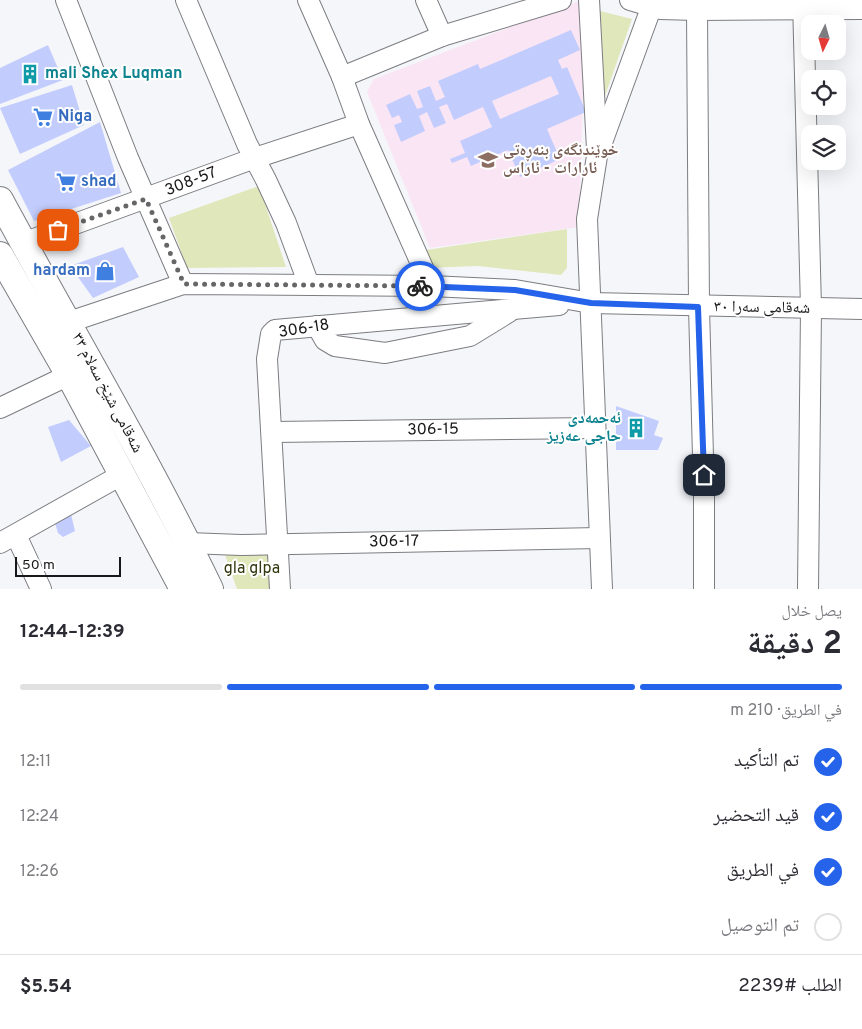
<!DOCTYPE html>
<html lang="ar">
<head>
<meta charset="utf-8">
<style>
  body { margin:0; font-family:Overpass,"Noto Naskh Arabic",sans-serif; background:#f2f2f3; color:#2b2b33; direction:rtl; height:100vh; display:flex; flex-direction:column; font-size:19px; white-space:nowrap }
  * { box-sizing:border-box; margin:0 }
  p { font-size:16px; color:#7c7c81 }
  .icon { flex:none; width:28px; height:28px; fill:none; stroke:currentColor; stroke-width:2; stroke-linecap:round; stroke-linejoin:round }
  .map { position:relative; height:589px; overflow:hidden; direction:ltr }
  .details { display:flex; flex-direction:column; background:#fff; flex:1 }
  .details>* { flex:none }
  .needle { width:32px; rotate:185deg }
  .buttons { position:absolute; left:801px; top:15px; display:grid; gap:10px }
  .buttons a { display:grid; place-items:center; width:45px; height:45px; border-radius:10px; background:#fff; box-shadow:0 5px 20px #0002; font-size:25px }
  .scale { position:absolute; left:15px; bottom:12px; width:106px; box-sizing:border-box; padding-left:5px; border:2px solid #18181a; border-top:0; font-size:14px; line-height:18px; white-space:nowrap; color:#18181a; -webkit-text-stroke:4px #fff; paint-order:stroke }
  .pin { position:absolute; display:grid; place-items:center; width:42px; height:42px; color:#fff; margin:-21px; border-radius:10px; box-shadow:0 2px 8px #0006 }
  .courier { position:absolute; display:grid; place-items:center; width:50px; height:50px; margin:-25px; border:4px solid #2563eb; border-radius:50%; background:#fff; color:#222; box-shadow:0 1px 6px #0007 }
  .head em { font-style:normal; font-weight:700 }
  .head div { display:flex; flex-direction:column-reverse }
  .head { display:flex; align-items:center; justify-content:space-between; height:85px; padding:0 20px }
  h1 { font-size:32px; font-weight:700; line-height:38px }
  .bar { display:grid; grid-template-columns:repeat(4,1fr); gap:8px 5px; align-content:center; height:60px; padding:0 20px }
  .bar i { height:6px; border-radius:4px; background:#e1e1e2 }
  .bar .active { background:#2563eb }
  .bar p { grid-column:span 4 }
  .line { display:flex; align-items:center; gap:12px; padding:0 20px; border-top:1px solid #e1e1e2 }
  .line div { flex:1 }
  ol { padding:0 20px; list-style:none }
  li { display:flex; align-items:center; gap:15px; height:55px }
  li p { margin-inline-start:auto }
  li .icon { padding:5px; border-radius:50%; background:#2563eb; color:#fff; stroke-width:4 }
  li:last-child { color:#7c7c81 }
  li i { width:28px; height:28px; border:2px solid #e1e1e2; border-radius:50% }
  .map>svg:first-child { display:block }
  .education { fill:#fae5f4 }
  .green { fill:#e0e7bb }
  .building { fill:#c3cdfd; fill-rule:evenodd }
  .lines { fill:none; stroke-linecap:round; stroke-linejoin:round }
  .minor-casing { stroke:#7c7d81; stroke-width:22 }
  .major-casing { stroke:#7c7d81; stroke-width:28 }
  .minor { stroke:#fff; stroke-width:20 }
  .major { stroke:#fff; stroke-width:26 }
  .done { stroke:#656668; stroke-width:5; stroke-dasharray:0 9 }
  .route { stroke:#2563eb; stroke-width:6 }
  .labels { text-anchor:middle; dominant-baseline:central; stroke-width:4; stroke-linejoin:round; paint-order:stroke }
  .culture-label { font-size:16px; font-weight:bold; fill:#0d838f; stroke:#fff; text-anchor:start }
  .shop-label { font-size:16px; font-weight:bold; fill:#366cbe; stroke:#fff; text-anchor:start }
  .education-label { font-size:16px; font-weight:bold; fill:#785e54; stroke:#fff; text-anchor:start }
  .street-label { font-size:16px; fill:#18181a; stroke:#fff }
  .park-label { font-size:16px; fill:#343810; stroke:#fff }
</style>
</head>
<body>
<div class="map">
<svg width="862" height="589" viewBox="0 0 862 589">
  <rect width="100%" height="100%" fill="#f5f6fa"/>
  <polygon class="education" points="582,0 586,0 579,227 430,248 367,92 374,79"/>
  <g class="green">
    <polygon points="592,9 632,19 600,110"/>
    <polygon points="259,186 286,267 187,268 169,218"/>
    <polygon points="567,229 567,268 561,275 478,266 426,268 419,251"/>
    <polygon points="272,547 276,589 237,589 223,549"/>
  </g>
  <g class="building">
    <path d="M571 30 580 50 558 60 562 69 567 67 586 112 547 129 560 159 520 177 508 150 471 166 467 157 452 163 450 159 465 153 460 141 492 127 483 107 454 120 447 104 439 107 446 123 434 128 427 112 419 116 425 131 401 142 394 125 402 122 399 115 392 118 386 105 410 94 417 109 423 107 417 91 430 86 436 101 445 97 438 81 478 64 480 69ZM551 76 559 94 500 119 492 101Z"/>
    <polygon points="48,45 63,80 0,104 0,68"/>
    <polygon points="72,85 84,125 20,154 0,108"/>
    <polygon points="100,122 121,193 34,221 8,170"/>
    <polygon points="123,247 139,277 93,298 70,266"/>
    <polygon points="616,406 659,421 654,435 663,438 658,450 616,450"/>
    <polygon points="69,420 91,446 61,462 48,427"/>
    <polygon points="71,514 75,531 63,537 58,533 55,523"/>
  </g>
  <g class="lines">
    <defs>
      <g id="minor">
        <polyline points="66,0 128,158 183,284"/>
        <polyline points="186,0 247,144 266,180 286,223 309,285"/>
        <polyline points="308,0 342,77 359,124 431,286"/>
        <polyline points="426,0 442,36"/>
        <polyline points="589,0 597,149"/>
        <polyline points="630,0 660,9 697,10 862,9"/>
        <polyline points="803,0 811,308 808,589"/>
        <polyline points="697,10 699,307 704,494 704,589"/>
        <polyline points="342,77 442,36 561,0"/>
        <polyline points="23,243 255,158 359,124"/>
        <polyline points="69,322 183,284 431,286 515,290 591,303 862,309"/>
        <polyline points="317,326 325,340 335,346 385,353 470,336 509,312"/>
        <polyline points="0,408 69,375"/>
        <polyline points="273,432 594,428"/>
        <polyline points="16,535 41,589"/>
        <polyline points="0,543 123,474"/>
        <polyline points="188,543 241,545 599,538"/>
        <polyline points="280,589 267,359 271,334 275,330 559,305"/>
        <polyline points="602,589 587,219 597,156 654,0"/>
      </g>
      <g id="major">
        <path d="M0 200C70 330 146 456 210 589"/>
        <polyline points="0,255 69,375 183,589"/>
      </g>
    </defs>
    <use href="#minor" class="minor-casing"/>
    <use href="#major" class="major-casing"/>
    <use href="#minor" class="minor"/>
    <use href="#major" class="major"/>
  </g>
  <g class="lines">
    <polyline class="done" points="58,230 146,199 184,284 420,286"/>
    <polyline class="route" points="420,286 515,290 591,303 698,307 704,475"/>
  </g>
  <defs>
    <symbol id="building-bare" viewBox="-9 -9 18 18"><path d="M-4-6H4V6H1V3H-1V6H-4ZM-2.5-4.3h1.7v1.8h-1.7ZM.8-4.3h1.7v1.8H.8ZM-2.5-1h1.7V.8h-1.7ZM.8-1h1.7V.8H.8Z" fill="#0f9aa8" stroke="#fff" stroke-width="2.5" paint-order="stroke"/></symbol>
    <symbol id="supermarket-bare" viewBox="-9 -9 18 18"><path d="M-6-5.5h2.5l.6 2H6L4.5 2H-2.5L-4.4-4H-6ZM-1.5 3.2a1.3 1.3 0 1 0 .1 0ZM3 3.2a1.3 1.3 0 1 0 .1 0Z" fill="#3f7fe0" stroke="#fff" stroke-width="2.5" paint-order="stroke"/></symbol>
    <symbol id="school-bare" viewBox="-9 -9 18 18"><path d="M0-5L7-2L0 1L-7-2ZM-4 1L0 2.5L4 1V4Q0 6-4 4Z" fill="#8d6e63" stroke="#fff" stroke-width="2.5" paint-order="stroke"/></symbol>
    <symbol id="shop-bare" viewBox="-9 -9 18 18"><path d="M-5-2.5h2.3a2.7 3.5 0 0 1 5.4 0H5L5.5 6h-11ZM-1.5-2.5h3a1.5 2.3 0 0 0-3 0Z" fill="#3f7fe0" stroke="#fff" stroke-width="2.5" paint-order="stroke"/></symbol>
  </defs>
  <g fill-rule="evenodd">
    <use href="#building-bare" x="16" y="60" width="28" height="28"/>
    <use href="#supermarket-bare" x="29" y="103" width="28" height="28"/>
    <use href="#school-bare" x="474" y="146" width="28" height="28"/>
    <use href="#supermarket-bare" x="52" y="168" width="28" height="28"/>
    <use href="#shop-bare" x="91" y="257" width="28" height="28"/>
    <use href="#building-bare" x="622" y="414" width="28" height="28"/>
  </g>
  <g class="labels">
    <g class="culture-label">
      <text x="45" y="74">mali Shex Luqman</text>
      <text x="621" y="419" text-anchor="end">ئەحمەدی<tspan x="621" dy="18">حاجی عەزیز</tspan></text>
    </g>
    <g class="shop-label">
      <text x="58" y="117">Niga</text>
      <text x="81" y="182">shad</text>
      <text x="90" y="271" text-anchor="end">hardam</text>
    </g>
    <g class="education-label">
      <text x="503" y="151">خوێندنگەی بنەڕەتی<tspan x="503" dy="18">ئارارات - ئاراس</tspan></text>
    </g>
    <g class="street-label">
      <text transform="translate(191 182) rotate(-21)">308-57</text>
      <text transform="translate(762 308) rotate(1)">شەقامی سەرا ٣٠</text>
      <text transform="translate(304 329) rotate(-9)">306-18</text>
      <text transform="translate(107 393) rotate(62)">شەقامی شێخ سەلام ٣٣</text>
      <text transform="translate(433 430) rotate(-1)">306-15</text>
      <text transform="translate(394 542) rotate(-1)">306-17</text>
    </g>
    <g class="park-label">
      <text x="252" y="569">gla glpa</text>
    </g>
  </g>
</svg>
<div class="buttons">
<a><svg class="needle" viewBox="-14 -14 28 28"><path d="M0-13l5 13h-10z" fill="#e53935"/><path d="M0 13l5-13h-10z" fill="#7c7c81"/></svg></a>
<a><svg class="icon" aria-label="locate" viewBox="0 0 24 24"><circle cx="12" cy="12" r="6"/><path d="M12 2v4M12 18v4M2 12h4M18 12h4"/></svg></a>
<a><svg class="icon" aria-label="layers" viewBox="0 0 24 24"><path d="M12 4l9 5-9 5-9-5zM3 14l9 5 9-5"/></svg></a>
</div>
<div class="scale">50 m</div>
<div class="pin" style="left:58px;top:230px;background:#ea580c"><svg class="icon" aria-label="bag" viewBox="0 0 24 24"><path d="M5 8h14l-1 12H6zM9 8a3 3 0 0 1 6 0"/></svg></div>
<div class="pin" style="left:704px;top:475px;background:#1f2937"><svg class="icon" aria-label="home" viewBox="0 0 24 24"><path d="M3 11l9-7 9 7M6 9v11h12V9"/></svg></div>
<div class="courier" style="left:420px;top:286px"><svg class="icon" aria-label="bike" viewBox="0 0 24 24"><circle cx="6" cy="16" r="4"/><circle cx="18" cy="16" r="4"/><path d="M6 16l4-8h5l3 8M10 8l3 8H6M13 5h3"/></svg></div>
</div>
<section class="details">
<div class="head"><div><h1>2 دقيقة</h1><p>يصل خلال</p></div><em>12:39–12:44</em></div>
<div class="bar"><i class="active"></i><i class="active"></i><i class="active"></i><i></i><p>في الطريق · 210 m</p></div>
<ol>
<li><svg class="icon" aria-label="check" viewBox="0 0 24 24"><path d="M5 12l5 5 9-10"/></svg>تم التأكيد<p>12:11</p></li>
<li><svg class="icon" aria-label="check" viewBox="0 0 24 24"><path d="M5 12l5 5 9-10"/></svg>قيد التحضير<p>12:24</p></li>
<li><svg class="icon" aria-label="check" viewBox="0 0 24 24"><path d="M5 12l5 5 9-10"/></svg>في الطريق<p>12:26</p></li>
<li><i></i>تم التوصيل</li>
</ol>
<div class="line" style="height:65px"><div>الطلب #2239</div><b>$5.54</b></div>
</section>
</body>
</html>
